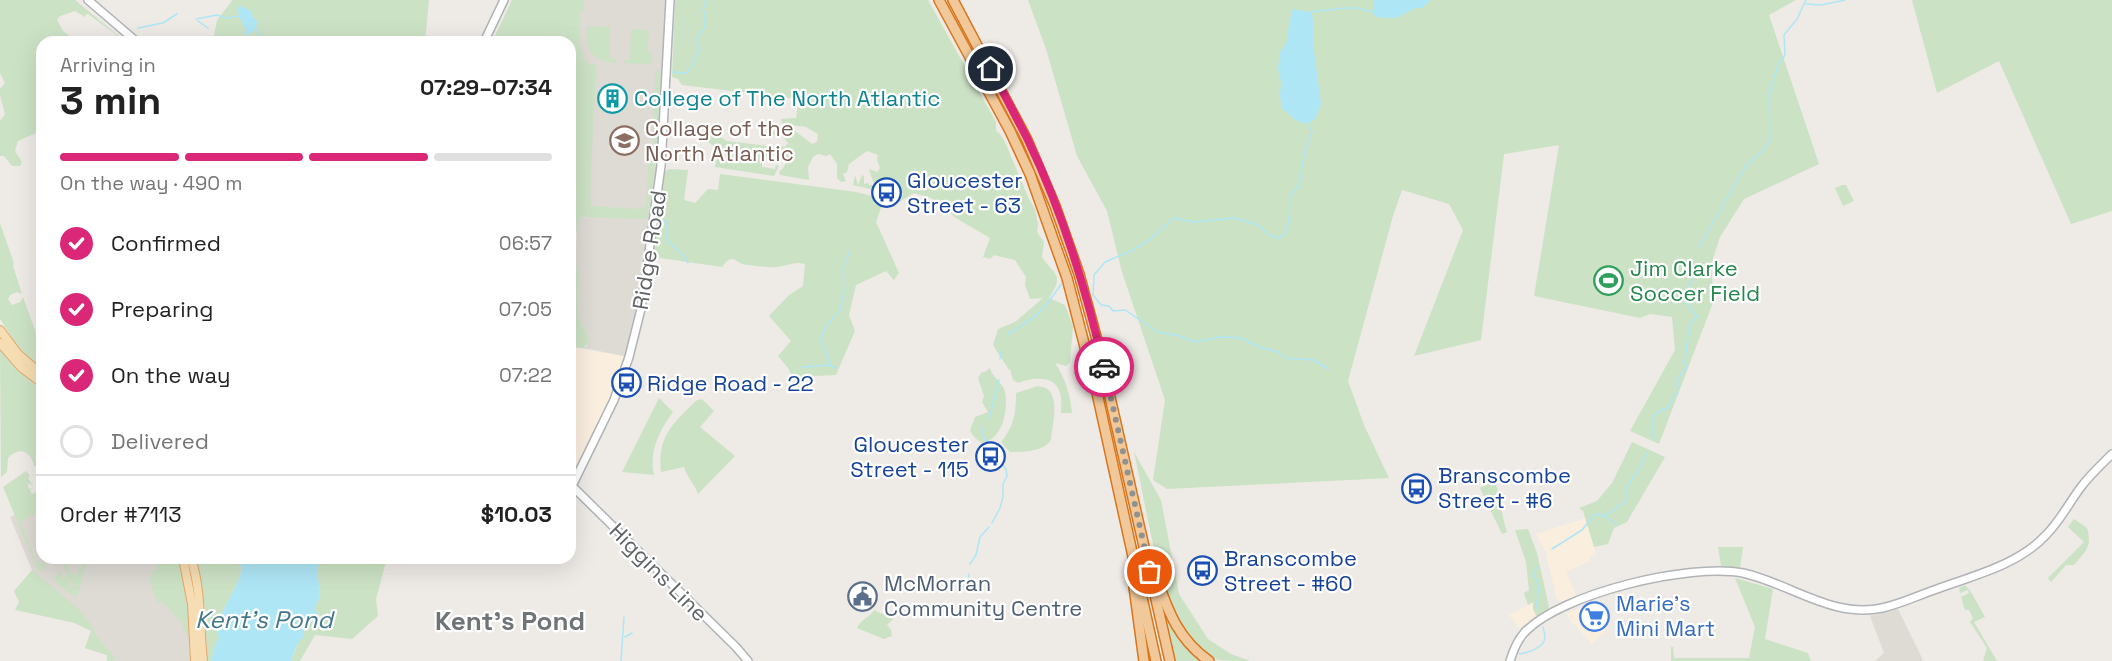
<!DOCTYPE html>
<html lang="en">
<head>
<meta charset="utf-8">
<style>
  body { margin:0; font-family:"Space Grotesk",sans-serif; background:#f2f2f2; color:#222; height:100vh; display:flex; flex-direction:column; font-size:22px; white-space:nowrap }
  * { box-sizing:border-box; margin:0 }
  p { font-size:20px; color:#767676 }
  .icon { flex:none; width:33px; height:33px; fill:none; stroke:currentColor; stroke-width:2; stroke-linecap:round; stroke-linejoin:round }
  .map { position:relative; flex:1; overflow:hidden }
  .details { position:absolute; left:36px; top:36px; width:540px; height:528px; display:flex; flex-direction:column; background:#fff; border-radius:18px; box-shadow:0 6px 24px #0002 }
  .details>* { flex:none }
  .pin { position:absolute; display:grid; place-items:center; width:51px; height:51px; color:#fff; margin:-26px; border:3px solid #fff; border-radius:50%; box-shadow:0 2px 6px #0007 }
  .courier { position:absolute; display:grid; place-items:center; width:60px; height:60px; margin:-30px; border:4px solid #db2777; border-radius:50%; background:#fff; color:#222; box-shadow:0 2px 8px #0007 }
  .head em { font-style:normal; font-weight:600 }
  .head div { display:flex; flex-direction:column-reverse }
  .head { display:flex; align-items:center; justify-content:space-between; height:102px; padding:0 24px }
  h1 { font-size:39px; font-weight:600; line-height:45px }
  .bar { display:grid; grid-template-columns:repeat(4,1fr); gap:9px 6px; align-content:center; height:72px; padding:0 24px }
  .bar i { height:8px; border-radius:4px; background:#e0e0e0 }
  .bar .current { background:#db2777 }
  .bar p { grid-column:span 4 }
  .line { display:flex; align-items:center; gap:15px; padding:0 24px; border-top:2px solid #e0e0e0 }
  .line div { flex:1 }
  ol { padding:0 24px; list-style:none }
  li { display:flex; align-items:center; gap:18px; height:66px }
  li p { margin-inline-start:auto }
  li .icon { padding:6px; border-radius:50%; background:#db2777; color:#fff; stroke-width:4 }
  li:last-child { color:#767676 }
  li i { width:33px; height:33px; border:3px solid #e0e0e0; border-radius:50% }
  .map>svg:first-child { display:block }
  .commercial { fill:#faeedf }
  .education { fill:#dedad4 }
  .green { fill:#cce2c5 }
  .water { fill:#afe6f5 }
  .lines { fill:none; stroke-linecap:round; stroke-linejoin:round }
  .stream { stroke:#afe6f5; stroke-width:1.5 }
  .secondary-casing { stroke:#b0b4b7; stroke-width:10 }
  .primary-casing { stroke:#e1a76c; stroke-width:10 }
  .highway-casing { stroke:#d9751b; stroke-width:12 }
  .secondary { stroke:#fff; stroke-width:7 }
  .primary { stroke:#f6ddb3; stroke-width:8 }
  .highway { stroke:#f1c89a; stroke-width:9 }
  .done { stroke:#909292; stroke-width:6; stroke-dasharray:0 10.8 }
  .route { stroke:#db2777; stroke-width:8 }
  .labels { text-anchor:middle; dominant-baseline:central; stroke-width:4.5; stroke-linejoin:round; paint-order:stroke }
  .culture-label { font-size:22px; fill:#0d838f; stroke:#fff; text-anchor:start }
  .education-label { font-size:22px; fill:#785e54; stroke:#fff; text-anchor:start }
  .transit-label { font-size:22px; fill:#164399; stroke:#fff; text-anchor:start }
  .street-label { font-size:22px; fill:#5e6264; stroke:#fff }
  .leisure-label { font-size:22px; fill:#27864d; stroke:#fff; text-anchor:start }
  .service-label { font-size:22px; fill:#4e5e75; stroke:#fff; text-anchor:start }
  .shop-label { font-size:22px; fill:#366cbe; stroke:#fff; text-anchor:start }
  .water-label { font-size:24px; font-style:italic; fill:#43778d; stroke:#fff }
  .quarter-label { font-size:26px; font-weight:bold; fill:#6f7476; stroke:#fff }
</style>
</head>
<body>
<div class="map">
<svg width="2112" height="661" viewBox="0 0 2112 661">
  <rect width="100%" height="100%" fill="#eeeae6"/>
  <g class="commercial">
    <polygon points="570,347 629,357 614,400 570,484"/>
    <polygon points="1586,518 1596,554 1589,558 1590,561 1566,572 1577,596 1560,602 1557,599 1545,551 1536,534"/>
    <polygon points="1600,599 1605,632 1592,644 1569,619 1567,613"/>
    <polygon points="1533,602 1533,609 1536,617 1519,628 1509,615"/>
  </g>
  <g class="education">
    <polygon points="568,0 670,0 661,166 641,309 629,357 583,348 587,346 589,337 578,316 579,274 572,253 576,247 577,224 581,218 589,217 570,42"/>
    <polygon points="42,501 42,558 180,558 190,632 189,649 191,661 107,661 107,655 85,648 91,631 75,623 44,590 32,570 10,517"/>
    <polygon points="1898,609 1921,656 1923,661 1875,661 1884,653 1870,616"/>
  </g>
  <g class="green">
    <polygon points="0,0 75,0 126,42 88,14 86,14 85,17 75,11 60,16 57,20 63,31 72,38 72,41 75,42 42,42 42,133 38,132 18,141 15,151 22,162 20,166 12,166 4,156 0,156 0,121 5,114 0,95 0,89 5,83 0,73"/>
    <polygon points="231,0 429,0 425,42 213,42 217,20 232,1"/>
    <path d="M512 0H584L583 12 579 13 580 45 585 61 592 65 596 64 590 196 592 206 638 209 646 206 649 152 645 150 657 151 648 217 643 219 586 217 581 218C574 229 578 242 572 253L579 274 578 316 589 337V342L583 348 570 347V42H492Z"/>
    <path d="M675 0H928L996 122V131L1000 134 1005 142 1028 197 1035 209 1038 225 1037 232 1044 242 1042 257C1054 275 1065 274 1049 298L1065 305 1073 326 1070 362 1066 366 1055 363C1066 379 1070 395 1072 413H1061C1061 407 1062 399 1060 393 1055 374 1032 378 1018 383L1013 380 1010 369 1009 370 993 345 998 329 1015 322 1043 298 1030 299 1025 285 1026 277 1015 260 994 255 990 259 983 257 990 238 956 218 931 198 914 193 899 202 883 192 853 185 855 175 858 185 862 175 864 176V184L868 183 869 185H874L869 169 877 172 880 168 877 160 878 155 867 151 849 164 847 172 843 174 846 181 841 182 837 178V164L830 154 827 156 818 154 813 157 808 167 809 180 780 175 779 172 784 167 787 158 773 152 762 162V167L775 169 776 165 779 166 774 176 715 167C717 154 718 148 707 141L708 135 719 136 727 141 776 147 786 146 788 143 783 137 768 134 771 132 795 131 812 144 817 142 818 134 806 127 783 124 781 119 796 118 799 99 682 85 678 79 672 77Z"/>
    <polygon points="1028,0 1796,0 1769,15 1819,164 1744,199 1720,237 1711,265 1714,300 1659,444 1630,431 1675,350 1672,317 1650,314 1640,318 1534,296 1559,145 1504,154 1481,340 1414,356 1463,230 1449,204 1402,190 1393,216 1348,381 1364,425 1389,478 1167,489 1153,480 1165,400 1122,272 1107,211 1077,156 1046,49"/>
    <polygon points="1912,0 2112,0 2112,211 2071,224 1999,61 1937,93"/>
    <path d="M587 26 610 27 609 59H616V63C592 61 585 50 587 26Z"/>
    <polygon points="631,29 649,30 648,50 653,57 651,64 624,63 624,60 630,60"/>
    <polygon points="655,70 659,71 661,75 658,141 656,144 653,144"/>
    <polygon points="622,126 630,127 629,141 611,141 611,130 621,130"/>
    <path d="M669 169 688 170 684 200 695 203 708 189 718 190 720 174 856 192 868 195 883 202 876 222 899 273 894 280 886 271 856 285 849 315 855 331 836 375 815 376 795 383 788 368 778 356 791 341 769 316 789 295 803 286 805 264C794 261 788 266 777 267 769 268 758 266 749 265 735 265 734 250 722 267L653 257 665 172Z"/>
    <polygon points="1842,185 1846,185 1854,201 1843,206 1835,188"/>
    <polygon points="0,223 14,263 13,266 22,294 17,292 10,295 8,299 12,305 20,302 23,297 41,347 38,358 40,367 18,347 0,319"/>
    <path d="M0 350 15 367 42 390V468L34 466C31 451 19 446 8 458L7 472 1 477Z"/>
    <path d="M990 368C992 378 1003 382 1005 392 1008 409 1004 439 982 443L975 438 970 431 975 417 988 412 982 402 984 396 978 378 982 372H985Z"/>
    <path d="M1038 386C1043 387 1048 388 1051 393 1058 405 1052 427 1051 440 1043 452 1023 452 1010 452L1001 442C1014 427 1016 413 1016 393Z"/>
    <path d="M659 398 673 412C659 431 649 451 654 475L622 472Z"/>
    <path d="M702 399 714 411 700 427 735 456 698 494C695 484 687 478 684 467L661 472C657 436 673 423 697 400Z"/>
    <polygon points="1632,442 1665,457 1627,522 1614,528 1608,544 1594,547 1583,511 1579,508 1597,501 1612,483"/>
    <path d="M1134 452 1161 500 1179 594 1208 639 1231 654 1250 661C1241 661 1227 661 1218 660 1201 654 1184 634 1177 618 1154 568 1146 506 1134 452Z"/>
    <polygon points="26,471 30,476 28,478 33,486 28,483 28,487 29,489 33,488 30,490 32,494 36,492 42,496 42,510 20,522 37,563 43,562 46,568 41,572 36,566 3,487"/>
    <path d="M1495 481C1501 498 1501 515 1507 532L1502 534 1480 488Z"/>
    <path d="M2074 519 2087 528C2093 546 2085 552 2074 565H2066L2051 582 2048 578 2084 542 2068 527Z"/>
    <polygon points="1528,529 1537,553 1549,607 1548,609 1537,617 1533,609 1533,602 1528,605 1524,593 1529,590 1526,562 1515,530"/>
    <polygon points="1718,547 1743,547 1740,568 1721,566"/>
    <path d="M84 558H88L79 592C73 588 69 582 72 574L77 575 79 568 81 569Z"/>
    <polygon points="160,558 180,558 187,595 189,636 182,628 184,625 162,601 159,604 152,590 154,587 150,584 152,570 156,571"/>
    <path d="M196 558H240C239 563 242 567 241 572 236 594 213 615 220 640L216 642 211 661H208L207 656 205 607Z"/>
    <path d="M323 558H387L376 599 378 616 352 639 315 635 300 661H291L307 621 317 622V620L320 619 319 614 313 610C316 604 321 598 320 591 319 580 314 568 323 558Z"/>
    <polygon points="71,560 73,562 69,563 67,571 71,573 70,585 79,593 75,597 57,584 55,579 59,571 62,572 60,575 63,579 68,574 63,567"/>
    <polygon points="32,570 74,605 90,623 96,636 116,658 112,661 107,661 107,655 85,648 91,631 75,623 15,610 19,602 14,591"/>
    <polygon points="1735,578 1773,589 1765,639 1808,653 1811,661 1671,661 1671,647 1673,647 1674,658 1749,658 1755,627"/>
    <polygon points="1965,585 1971,592 1985,617 1974,622 1997,661 1983,661 1987,648 1970,622 1973,618 1969,610 1965,610 1961,597 1969,593 1968,590 1960,593 1959,588"/>
    <path d="M874 610 882 614 893 612 895 617 887 625 891 630 892 636 884 639 857 628C862 618 870 618 874 610Z"/>
    <polygon points="1165,613 1173,627 1204,661 1176,661"/>
  </g>
  <g class="water">
    <polygon points="1373,0 1431,0 1422,8 1416,8 1396,18 1375,17 1373,12"/>
    <path d="M241 6 251 11 253 17 258 22 254 31 246 36C247 25 237 19 238 7Z"/>
    <polygon points="1292,9 1310,12 1313,18 1313,44 1321,104 1315,119 1307,124 1295,120 1282,108 1280,96 1281,82 1278,68 1280,52 1286,43"/>
    <path d="M240 558H323C314 568 319 580 320 591 321 598 316 604 314 610L318 612 317 623 308 622 303 633 304 636C297 643 294 652 291 661H211L216 642 219 640C213 615 236 595 241 572 242 567 239 563 240 558Z"/>
  </g>
  <g class="lines">
    <g class="stream">
      <polyline points="1806,4 1821,5 1845,0"/>
      <polyline points="1310,12 1344,8 1356,8 1373,12"/>
      <polyline points="196,19 217,15 225,18 239,16"/>
      <polyline points="198,21 208,28"/>
      <polyline points="138,28 163,23 177,14"/>
      <polyline points="256,28 262,37 271,42"/>
      <polyline points="672,72 686,73 691,69 699,49 695,40 705,28 705,13 703,9 707,0"/>
      <polyline points="1308,124 1312,132 1305,150 1299,185 1290,196 1289,220 1286,231 1282,237 1278,238 1269,235 1258,225 1235,218 1193,222 1174,218 1149,240 1131,251 1105,262 1094,275 1093,295 1101,305 1109,306 1113,311 1125,310 1158,332 1180,336 1195,342 1221,337 1241,338 1259,347 1278,352 1286,358 1314,360 1328,369"/>
      <polyline points="659,219 667,222 667,240 682,254 688,263"/>
      <polyline points="1699,247 1745,167 1766,147 1770,138 1769,94 1778,65 1785,55 1784,35 1797,19 1806,0"/>
      <path d="M1008 334C1037 317 1043 311 1062 283"/>
      <polyline points="1000,359 1001,351"/>
      <polyline points="828,365 829,359 821,340 825,327 840,310 844,291 843,267 850,251"/>
      <polyline points="802,367 828,365 836,368"/>
      <polyline points="989,419 999,380"/>
      <polyline points="982,427 982,435 987,442"/>
      <path d="M1654 439C1650 424 1650 411 1668 408L1675 395 1678 393 1676 381 1687 367 1684 362C1689 350 1684 342 1690 330L1688 328 1697 316C1680 303 1688 288 1695 271"/>
      <polyline points="1604,516 1617,525"/>
      <polyline points="992,523 1000,508 1003,497 1003,484 1007,476 1006,469 1000,462 995,450"/>
      <polyline points="1552,549 1582,530 1594,515 1598,514 1604,516 1626,501 1626,488 1639,470 1647,453"/>
      <polyline points="970,564 976,555 980,537 989,527"/>
      <path d="M1537 567 1533 574C1539 581 1540 595 1536 603L1538 611"/>
      <polyline points="962,588 968,583 969,574"/>
      <polyline points="625,637 632,633"/>
      <path d="M1519 654C1527 653 1544 648 1545 638 1545 634 1544 631 1543 627"/>
      <polyline points="621,661 624,617"/>
    </g>
    <defs>
      <g id="secondary">
        <polyline points="88,0 137,42"/>
        <polyline points="484,42 504,0"/>
        <polyline points="570,484 736,647 748,661"/>
        <polyline points="572,486 614,400 629,357 641,309 661,166 670,0"/>
        <path d="M1510 661C1513 651 1517 641 1524 633 1561 593 1690 563 1743 573 1789 583 1833 619 1882 608 1901 604 1919 595 1937 589 1975 575 2018 565 2046 535 2060 521 2069 503 2081 487 2090 475 2101 465 2112 454"/>
      </g>
      <g id="primary">
        <polyline points="0,330 17,353 42,375"/>
        <polyline points="0,343 21,367 42,383"/>
        <polyline points="183,558 192,604 195,661"/>
        <path d="M191 558C202 592 199 626 203 661"/>
      </g>
      <g id="highway">
        <polyline points="939,0 1010,131 1030,174 1067,278 1097,393 1156,661"/>
        <polyline points="953,0 1027,140 1055,206 1079,274 1097,340 1170,661"/>
        <path d="M1157 579C1168 612 1179 640 1209 661"/>
        <polyline points="1134,587 1144,661"/>
      </g>
    </defs>
    <use href="#secondary" class="secondary-casing"/>
    <use href="#primary" class="primary-casing"/>
    <use href="#highway" class="highway-casing"/>
    <use href="#secondary" class="secondary"/>
    <use href="#primary" class="primary"/>
    <use href="#highway" class="highway"/>
  </g>
  <g class="lines">
    <polyline class="done" points="1104,367 1150,572"/>
    <path class="route" d="M991 69C1003 92 1015 115 1027 138 1062 210 1086 289 1104 367"/>
  </g>
  <defs>
    <symbol id="building-ring" viewBox="-11 -11 22 22"><circle r="9.5" fill="#fff" stroke="#0f9aa8" stroke-width="1.5"/><path d="M-4-6H4V6H1V3H-1V6H-4ZM-2.5-4.3h1.7v1.8h-1.7ZM.8-4.3h1.7v1.8H.8ZM-2.5-1h1.7V.8h-1.7ZM.8-1h1.7V.8H.8Z" fill="#0f9aa8"/></symbol>
    <symbol id="university-ring" viewBox="-11 -11 22 22"><circle r="9.5" fill="#fff" stroke="#8d6e63" stroke-width="1.5"/><path d="M0-5L7-2L0 1L-7-2ZM-4 1L0 2.5L4 1V4Q0 6-4 4Z" fill="#8d6e63"/></symbol>
    <symbol id="bus-ring" viewBox="-11 -11 22 22"><circle r="9.5" fill="#fff" stroke="#1a4fb4" stroke-width="1.5"/><path d="M-5-6H5V4H4V6H2V4H-2V6H-4V4H-5ZM-3.5-4V0h7V-4ZM-3.5 1.2v1.5H-2V1.2ZM2 1.2v1.5H3.5V1.2Z" fill="#1a4fb4"/></symbol>
    <symbol id="stadium-ring" viewBox="-11 -11 22 22"><circle r="9.5" fill="#fff" stroke="#2e9e5b" stroke-width="1.5"/><path d="M0-5a6.5 5 0 1 0 0 10a6.5 5 0 1 0 0-10ZM-3.5-1.8h7v3.6h-7Z" fill="#2e9e5b"/></symbol>
    <symbol id="civic-ring" viewBox="-11 -11 22 22"><circle r="9.5" fill="#fff" stroke="#5c6f8a" stroke-width="1.5"/><path d="M-.6-6.5H3V-4.5H.6V-3L4-1V1h2V6H-6V1h2V-1L-.6-3ZM-1.2 2.5V6h2.4V2.5Z" fill="#5c6f8a"/></symbol>
    <symbol id="supermarket-ring" viewBox="-11 -11 22 22"><circle r="9.5" fill="#fff" stroke="#3f7fe0" stroke-width="1.5"/><path d="M-6-5.5h2.5l.6 2H6L4.5 2H-2.5L-4.4-4H-6ZM-1.5 3.2a1.3 1.3 0 1 0 .1 0ZM3 3.2a1.3 1.3 0 1 0 .1 0Z" fill="#3f7fe0"/></symbol>
  </defs>
  <g fill-rule="evenodd">
    <use href="#building-ring" x="596" y="82" width="33" height="33"/>
    <use href="#university-ring" x="608" y="124" width="33" height="33"/>
    <use href="#bus-ring" x="870" y="176" width="33" height="33"/>
    <use href="#stadium-ring" x="1592" y="264" width="33" height="33"/>
    <use href="#bus-ring" x="610" y="366" width="33" height="33"/>
    <use href="#bus-ring" x="974" y="440" width="33" height="33"/>
    <use href="#bus-ring" x="1400" y="472" width="33" height="33"/>
    <use href="#bus-ring" x="1186" y="554" width="33" height="33"/>
    <use href="#civic-ring" x="846" y="580" width="33" height="33"/>
    <use href="#supermarket-ring" x="1578" y="600" width="33" height="33"/>
  </g>
  <g class="labels">
    <g class="culture-label">
      <text x="634" y="98">College of The North Atlantic</text>
    </g>
    <g class="education-label">
      <text x="645" y="128">Collage of the<tspan x="645" dy="25">North Atlantic</tspan></text>
    </g>
    <g class="transit-label">
      <text x="907" y="180">Gloucester<tspan x="907" dy="25">Street - 63</tspan></text>
      <text x="647" y="383">Ridge Road - 22</text>
      <text x="969" y="444" text-anchor="end">Gloucester<tspan x="969" dy="25">Street - 115</tspan></text>
      <text x="1438" y="475">Branscombe<tspan x="1438" dy="25">Street - #6</tspan></text>
      <text x="1224" y="558">Branscombe<tspan x="1224" dy="25">Street - #60</tspan></text>
    </g>
    <g class="street-label">
      <text transform="translate(649 250) rotate(-81)">Ridge Road</text>
      <text transform="translate(659 572) rotate(45)">Higgins Line</text>
    </g>
    <g class="leisure-label">
      <text x="1630" y="268">Jim Clarke<tspan x="1630" dy="25">Soccer Field</tspan></text>
    </g>
    <g class="service-label">
      <text x="884" y="583">McMorran<tspan x="884" dy="25">Community Centre</tspan></text>
    </g>
    <g class="shop-label">
      <text x="1616" y="603">Marie's<tspan x="1616" dy="25">Mini Mart</tspan></text>
    </g>
    <g class="water-label">
      <text x="264" y="619">Kent's Pond</text>
    </g>
    <g class="quarter-label">
      <text x="510" y="621">Kent's Pond</text>
    </g>
  </g>
</svg>
<div class="pin" style="left:1150px;top:572px;background:#ea580c"><svg class="icon" aria-label="bag" viewBox="0 0 24 24"><path d="M5 8h14l-1 12H6zM9 8a3 3 0 0 1 6 0"/></svg></div>
<div class="pin" style="left:991px;top:69px;background:#1f2937"><svg class="icon" aria-label="home" viewBox="0 0 24 24"><path d="M3 11l9-7 9 7M6 9v11h12V9"/></svg></div>
<div class="courier" style="left:1104px;top:367px"><svg class="icon" aria-label="car" viewBox="0 0 24 24"><path d="M5 17H2v-5l4-1 3-4h7l3 4 3 1v5h-3M9 17h6M6 11h13"/><circle cx="7" cy="17" r="2"/><circle cx="17" cy="17" r="2"/></svg></div>
<section class="details">
<div class="head"><div><h1>3 min</h1><p>Arriving in</p></div><em>07:29–07:34</em></div>
<div class="bar"><i class="current"></i><i class="current"></i><i class="current"></i><i></i><p>On the way · 490 m</p></div>
<ol>
<li><svg class="icon" aria-label="check" viewBox="0 0 24 24"><path d="M5 12l5 5 9-10"/></svg>Confirmed<p>06:57</p></li>
<li><svg class="icon" aria-label="check" viewBox="0 0 24 24"><path d="M5 12l5 5 9-10"/></svg>Preparing<p>07:05</p></li>
<li><svg class="icon" aria-label="check" viewBox="0 0 24 24"><path d="M5 12l5 5 9-10"/></svg>On the way<p>07:22</p></li>
<li><i></i>Delivered</li>
</ol>
<div class="line" style="height:78px"><div>Order #7113</div><b>$10.03</b></div>
</section>
</div>
</body>
</html>
